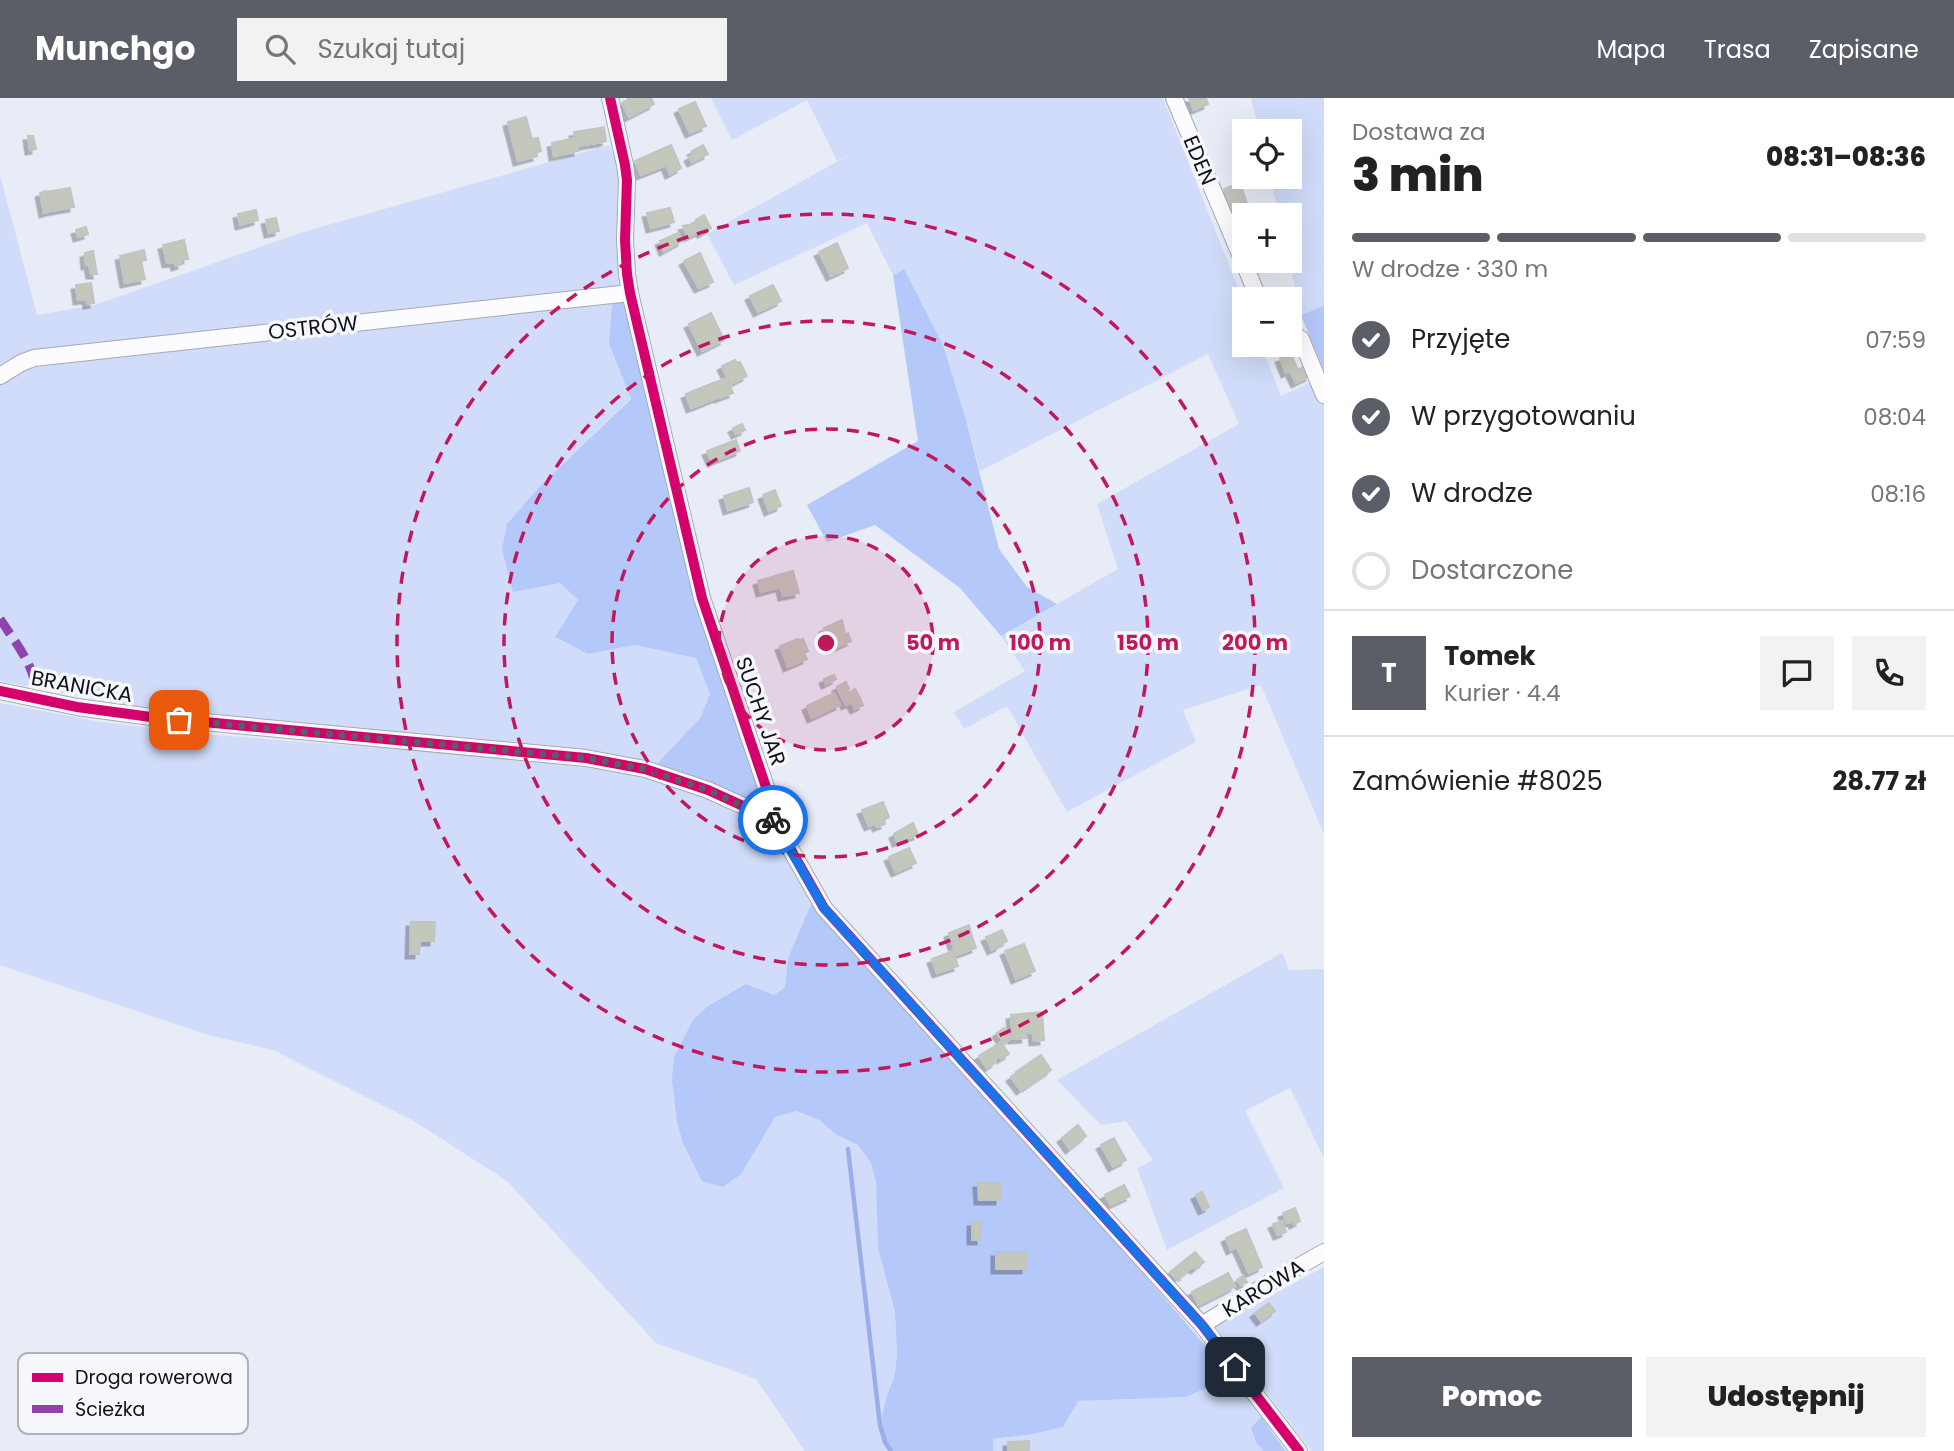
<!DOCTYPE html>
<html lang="pl">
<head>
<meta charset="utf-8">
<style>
  body { margin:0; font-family:Poppins,sans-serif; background:#f2f2f2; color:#222; height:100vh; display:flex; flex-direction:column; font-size:26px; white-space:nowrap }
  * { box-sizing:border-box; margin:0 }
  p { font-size:23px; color:#767676 }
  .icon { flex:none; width:38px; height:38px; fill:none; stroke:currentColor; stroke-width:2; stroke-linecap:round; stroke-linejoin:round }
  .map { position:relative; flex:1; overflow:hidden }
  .side { display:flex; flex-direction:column; background:#fff; width:630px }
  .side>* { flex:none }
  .fabs { position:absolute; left:1232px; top:21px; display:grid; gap:14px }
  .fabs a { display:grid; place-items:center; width:70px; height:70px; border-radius:0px; background:#fff; box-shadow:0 7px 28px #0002; font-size:35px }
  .pin { position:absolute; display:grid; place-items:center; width:60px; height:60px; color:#fff; margin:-30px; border-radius:14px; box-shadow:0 4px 10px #0006 }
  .courier { position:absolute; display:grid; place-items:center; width:70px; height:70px; margin:-35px; border:5px solid #1a73e8; border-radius:50%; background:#fff; color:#222; box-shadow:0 2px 9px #0007 }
  .headline em { font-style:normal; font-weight:800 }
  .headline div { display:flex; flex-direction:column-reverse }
  .headline { display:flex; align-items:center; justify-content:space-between; height:119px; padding:0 28px }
  h1 { font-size:46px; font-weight:800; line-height:52px }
  .bar { display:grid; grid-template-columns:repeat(4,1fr); gap:10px 7px; align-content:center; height:84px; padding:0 28px }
  .bar i { height:9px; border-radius:5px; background:#e0e0e0 }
  .bar .current { background:#5b5e66 }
  .bar p { grid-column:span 4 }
  .line { display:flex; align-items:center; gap:18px; padding:0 28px; border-top:2px solid #e0e0e0 }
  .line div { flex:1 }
  .round { display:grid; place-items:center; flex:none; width:74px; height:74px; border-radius:0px; background:#f2f2f2 }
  ol { padding:0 28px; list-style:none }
  li { display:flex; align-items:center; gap:21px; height:77px }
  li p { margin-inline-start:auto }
  li .icon { padding:7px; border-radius:50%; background:#5b5e66; color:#fff; stroke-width:4 }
  li:last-child { color:#767676 }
  li i { width:38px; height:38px; border:4px solid #e0e0e0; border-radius:50% }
  .cta { display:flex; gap:14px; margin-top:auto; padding:14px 28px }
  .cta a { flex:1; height:80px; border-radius:0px; background:#5b5e66; color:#fff; font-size:28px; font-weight:800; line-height:80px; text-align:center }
  .cta a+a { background:#f2f2f2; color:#222 }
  header { display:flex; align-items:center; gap:42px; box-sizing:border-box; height:98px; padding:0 35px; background:#5b5e66; color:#fff }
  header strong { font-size:33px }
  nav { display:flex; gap:38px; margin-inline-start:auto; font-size:24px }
  .search { width:490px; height:63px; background:#f2f2f2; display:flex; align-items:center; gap:18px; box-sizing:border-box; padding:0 24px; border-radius:0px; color:#767676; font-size:26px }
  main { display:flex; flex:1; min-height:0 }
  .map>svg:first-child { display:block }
  .green { fill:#d0dcf9 }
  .forest { fill:#b5c8fa }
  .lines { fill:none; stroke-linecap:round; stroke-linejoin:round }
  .stream { stroke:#9aaeea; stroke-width:4.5 }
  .building { fill:#c3c8ba; stroke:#c2c4c4; stroke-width:2; filter:url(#shadow) }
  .minor-casing { stroke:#a6a9b2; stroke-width:18 }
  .minor { stroke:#fcfcfe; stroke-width:16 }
  .quiet { stroke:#8e44ad; stroke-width:9; stroke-dasharray:18 9; stroke-linecap:butt }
  .cycleway-casing { stroke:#f5f7fb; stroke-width:15 }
  .cycleway { stroke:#d6006c; stroke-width:10 }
  .done { stroke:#5b5e66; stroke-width:7; stroke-dasharray:0 12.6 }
  .route { stroke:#1a73e8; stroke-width:9 }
  .ring { fill:none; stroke:#c2185b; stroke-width:3.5; stroke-dasharray:12 9 }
  .labels { text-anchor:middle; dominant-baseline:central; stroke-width:7; stroke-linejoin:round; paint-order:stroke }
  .street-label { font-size:21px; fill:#0f1219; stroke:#f5f7fb }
  .key { fill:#f5f7fb; stroke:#b0b2b7; stroke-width:2 }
  .key-label { font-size:19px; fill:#0f1219 }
  .centre { fill:#c2185b; stroke:#f5f7fb; stroke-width:3.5 }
  .ring-label { font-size:21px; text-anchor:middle; font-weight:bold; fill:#c2185b; stroke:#f5f7fb; stroke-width:7; stroke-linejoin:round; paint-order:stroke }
</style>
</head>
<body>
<header>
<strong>Munchgo</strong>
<div class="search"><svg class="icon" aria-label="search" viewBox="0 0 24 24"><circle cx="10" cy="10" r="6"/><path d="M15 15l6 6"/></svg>Szukaj tutaj</div>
<nav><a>Mapa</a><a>Trasa</a><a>Zapisane</a></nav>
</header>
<main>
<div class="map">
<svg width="1324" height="1353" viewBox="0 0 1324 1353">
  <defs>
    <filter id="shadow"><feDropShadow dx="-4.5" dy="4.5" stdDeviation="0" flood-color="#0004"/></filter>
  </defs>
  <rect width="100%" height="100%" fill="#e8ecf6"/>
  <g class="green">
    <polygon points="711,0 1163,0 1244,205 1244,247 1261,247 1281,298 1324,278 1324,736 1261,587 1183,612 1196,644 1067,714 1007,608 964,631 954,614 1025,573 1001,538 1118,471 1097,406 1239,326 1208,256 980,373 966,322 903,171 893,177 867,125 734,187 707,136 851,56 837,63 807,2 732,42"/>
    <polygon points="1251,0 1324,0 1324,208 1301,217 1289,163 1290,117 1279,117 1270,79 1290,79 1290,33 1259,33"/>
    <polygon points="609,47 623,73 623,189 0,272 0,77 37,217 95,207 300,135"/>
    <polygon points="612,205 610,245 631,300 541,387 507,426 502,451 560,485 578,502 555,539 588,556 635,547 696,559 710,596 700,620 656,667 142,610 0,583 0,286 23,272 45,265"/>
    <polygon points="0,605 101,624 204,636 560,664 642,678 701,697 757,726 781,748 811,806 788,860 785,889 774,897 746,886 728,898 763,1037 775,1019 797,1013 819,1022 837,1037 858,1047 871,1065 876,1085 878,1150 895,1214 897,1255 895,1276 887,1297 884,1341 893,1353 805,1353 756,1281 656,1245 507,1083 414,1023 273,952 208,937 0,867"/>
    <polygon points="1282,855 1289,872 1324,871 1324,1060 1290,990 1245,1013 1284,1090 1167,1152 1137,1070 1153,1062 1126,1023 1101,1027 1057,982"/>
    <polygon points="1324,1169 1324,1353 1312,1353 1215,1228"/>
    <polygon points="1232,1279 1261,1319 1252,1330 1257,1346 1264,1353 993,1353 993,1341 1027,1337 1078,1303 1186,1299"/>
  </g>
  <g class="forest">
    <polygon points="904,171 943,247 966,322 999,451 1027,489 1057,506 1001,538 960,490 875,427 827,444 807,407 918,343 893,177"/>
    <polygon points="629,204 647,286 762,687 761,705 750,704 715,687 656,667 700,620 710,596 696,560 635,547 588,556 555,539 578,502 560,485 513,494 502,451 507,426 541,387 631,301 609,245 612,205"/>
    <polygon points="1324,208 1324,273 1301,217"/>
    <path d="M811 806C954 961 1096 1118 1232 1279L1186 1299 1078 1303 1063 1329 1027 1337 993 1341V1353H893L884 1341 882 1319 887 1297 895 1276 897 1255 895 1214 878 1150 876 1085 871 1065 858 1047 837 1037 819 1022 797 1013 775 1019 741 1076 723 1089 702 1083 683 1045 677 1024 672 981 674 959 693 922 708 908 746 886 774 897 785 889 788 860Z"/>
    <polygon points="1261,1319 1286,1353 1264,1353 1257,1346 1251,1330"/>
  </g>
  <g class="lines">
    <polyline class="stream" points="848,1051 880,1327 885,1344 891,1353"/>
  </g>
  <g class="building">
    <polygon points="628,0 651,0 654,6 629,19 622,5 628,2"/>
    <polygon points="1189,0 1206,0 1208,6 1194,12"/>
    <polygon points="695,4 706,28 690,35 679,11"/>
    <polygon points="526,19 532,41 538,40 541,53 536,55 537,58 518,63 508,24"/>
    <polygon points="604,29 606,43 603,43 601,30"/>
    <polygon points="601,30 603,44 577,48 574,34"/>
    <polygon points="28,38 33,38 36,51 30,52"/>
    <polygon points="576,40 578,53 554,58 552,45"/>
    <polygon points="671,47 681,70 670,76 666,67 641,77 635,63"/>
    <polygon points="703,47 708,56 692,64 689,59 694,56 692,53"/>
    <polygon points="1240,85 1247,105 1232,110 1224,91"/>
    <polygon points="70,90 74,109 50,113 46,94"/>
    <polygon points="46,93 50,113 44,115 40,95"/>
    <polygon points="670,110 674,124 651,130 647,115"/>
    <polygon points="256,112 258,122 240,127 238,116"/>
    <polygon points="704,117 711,130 702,135 696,122"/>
    <polygon points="276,120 279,133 269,135 266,122"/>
    <polygon points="696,122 701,133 688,139 683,128 687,127 688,128 695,124"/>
    <polygon points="86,129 88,136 78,139 76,132"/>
    <polygon points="678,135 682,143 664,153 660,143"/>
    <polygon points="184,142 188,161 181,162 182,166 176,168 175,164 167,165 163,147"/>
    <polygon points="837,145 848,170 831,178 819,154"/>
    <polygon points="144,152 146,162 141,163 145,181 125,185 120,158"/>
    <polygon points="93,153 97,176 91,176 89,166 86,167 85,155"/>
    <polygon points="700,155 713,184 699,190 684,163"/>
    <polygon points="1252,163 1270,163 1272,166 1256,172"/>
    <polygon points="91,185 94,205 88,206 87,201 78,202 76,187"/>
    <polygon points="773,187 781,203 758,214 750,198"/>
    <polygon points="711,215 724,242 702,253 689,226"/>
    <polygon points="1291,256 1297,270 1286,275 1280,260"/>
    <polygon points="735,262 737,265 740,264 747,278 731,286 722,268"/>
    <polygon points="1305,268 1310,278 1296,285 1291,275"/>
    <polygon points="727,280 733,295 719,300 713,285"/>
    <polygon points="713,285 719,299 699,307 693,293"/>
    <polygon points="693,293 699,307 691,310 686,296"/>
    <polygon points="742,326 745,332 736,336 733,330"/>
    <polygon points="736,342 740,353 712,364 707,353"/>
    <polygon points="749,390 753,404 747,406 743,392"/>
    <polygon points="743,392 747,406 728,412 724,398"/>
    <polygon points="775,392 781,408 769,413 763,397"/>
    <polygon points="793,473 799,495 783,498 778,477"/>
    <polygon points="778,477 780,489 761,494 758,483"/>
    <polygon points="842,522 845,537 848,535 851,543 833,551 824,530"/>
    <polygon points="798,541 799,542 803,541 808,553 804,555 807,561 788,569 780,548"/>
    <polygon points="834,577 836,581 826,586 824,581"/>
    <polygon points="846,584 849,591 840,595 837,589"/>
    <polygon points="855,591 860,600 846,607 840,595 847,592 849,595"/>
    <polygon points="834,595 840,607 812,620 807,608"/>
    <polygon points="860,600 863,607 855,611 852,605"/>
    <polygon points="883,704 889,719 883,722 885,726 877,729 876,725 869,728 862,712"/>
    <polygon points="913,725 918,737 897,744 894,736"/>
    <polygon points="909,750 916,765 896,774 889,759"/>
    <polygon points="411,824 435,824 434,843 420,843 419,856 410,856"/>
    <polygon points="969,827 972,838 952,844 949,835"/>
    <polygon points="1002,832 1007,843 999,847 994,836"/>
    <polygon points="994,836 1000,848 992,852 986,839"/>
    <polygon points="972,838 976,850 956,857 952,844"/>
    <polygon points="1024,846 1035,873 1016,881 1005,853"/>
    <polygon points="953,853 958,868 937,875 932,861"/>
    <polygon points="1042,914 1044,942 1034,943 1033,934 1025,935 1026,940 1013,941 1011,917"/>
    <polygon points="1004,930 1011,940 1004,945 997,935"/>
    <polygon points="1001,944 1009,956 1001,961 999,958 995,961 996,964 987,970 979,958"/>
    <polygon points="1041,957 1051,972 1026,989 1016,974"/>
    <polygon points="1017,975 1026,988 1021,992 1011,979"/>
    <polygon points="1078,1027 1086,1038 1070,1051 1062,1040"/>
    <polygon points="1114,1040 1126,1062 1113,1069 1101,1047"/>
    <polygon points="978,1085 1000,1085 1000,1102 979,1102"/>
    <polygon points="1124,1087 1130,1098 1111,1107 1105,1097"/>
    <polygon points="1202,1094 1209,1109 1203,1112 1196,1097"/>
    <polygon points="1295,1110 1300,1123 1294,1126 1293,1123 1287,1125 1283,1115"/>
    <polygon points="1282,1123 1286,1134 1278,1137 1273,1126"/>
    <rect x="972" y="1124" width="9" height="18"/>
    <polygon points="1246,1131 1262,1169 1249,1175 1237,1149 1231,1152 1226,1140"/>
    <rect x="996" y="1154" width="30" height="17"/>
    <polygon points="1195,1154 1204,1164 1195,1171 1193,1169 1178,1180 1180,1182 1178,1183 1170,1174"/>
    <polygon points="1228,1175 1235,1188 1228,1192 1221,1179"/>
    <polygon points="1243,1178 1247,1184 1241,1187 1237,1182"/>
    <polygon points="1221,1179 1228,1192 1199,1207 1192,1194"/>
    <polygon points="1269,1205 1275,1213 1261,1223 1255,1215"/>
    <polygon points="1029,1343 1029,1353 1008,1353 1008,1344"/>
  </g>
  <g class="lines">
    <defs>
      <g id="minor">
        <polyline points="610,0 625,67 627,82 625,142 627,176 630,195 702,500 767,692 774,722 824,810 1202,1227 1299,1353"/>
        <polyline points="1174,0 1259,201"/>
        <polyline points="1290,234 1301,241 1324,297"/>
        <polyline points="0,278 21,265 34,260 630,195"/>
        <polyline points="0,593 77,609 151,619 586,660 645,671 708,692 774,722"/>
        <polyline points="1202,1227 1271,1184 1324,1154"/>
      </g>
    </defs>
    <use href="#minor" class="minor-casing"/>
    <use href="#minor" class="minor"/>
    <path class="quiet" d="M0 521C11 538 30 562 34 582 35 588 33 594 33 600"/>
    <defs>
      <g id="cycleway">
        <polyline points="610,0 625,67 627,82 625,142 627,176 630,195 702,500 767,692 774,722 824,810 1202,1227 1299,1353"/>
        <polyline points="0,593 77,609 151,619 586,660 645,671 708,692 774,722"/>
      </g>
    </defs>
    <use href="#cycleway" class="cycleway-casing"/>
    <use href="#cycleway" class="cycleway"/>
  </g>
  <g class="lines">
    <polyline class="done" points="179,622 586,660 645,671 708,692 773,722"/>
    <polyline class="route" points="773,722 824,810 1202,1227 1235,1269"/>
  </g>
  <circle cx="826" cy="545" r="107" fill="#c2185b" fill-opacity=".12"/>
  <g class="ring">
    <circle cx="826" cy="545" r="107"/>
    <circle cx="826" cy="545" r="214"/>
    <circle cx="826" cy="545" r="322"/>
    <circle cx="826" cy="545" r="429"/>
  </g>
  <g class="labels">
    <g class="street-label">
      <text transform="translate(1200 62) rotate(67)">EDEN</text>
      <text transform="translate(313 229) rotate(-6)">OSTRÓW</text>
      <text transform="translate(82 588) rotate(10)">BRANICKA</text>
      <text transform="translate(761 613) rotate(71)">SUCHY JAR</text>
      <text transform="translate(1263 1190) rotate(-31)">KAROWA</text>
    </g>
  </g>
  <rect x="18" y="1255" width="230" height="81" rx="10" class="key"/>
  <rect x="32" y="1275" width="31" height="9" fill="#d6006c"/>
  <rect x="32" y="1307" width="31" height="8" fill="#8e44ad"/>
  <g class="key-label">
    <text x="75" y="1286">Droga rowerowa</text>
    <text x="75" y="1318">Ścieżka</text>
  </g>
  <circle cx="826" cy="545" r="10" class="centre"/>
  <g class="ring-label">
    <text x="933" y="552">50 m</text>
    <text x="1040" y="552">100 m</text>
    <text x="1148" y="552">150 m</text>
    <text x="1255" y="552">200 m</text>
  </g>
</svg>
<div class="fabs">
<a><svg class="icon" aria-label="locate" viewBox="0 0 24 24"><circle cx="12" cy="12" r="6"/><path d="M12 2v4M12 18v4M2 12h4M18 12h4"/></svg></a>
<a>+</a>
<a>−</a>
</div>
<div class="pin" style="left:179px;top:622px;background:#ea580c"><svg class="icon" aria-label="bag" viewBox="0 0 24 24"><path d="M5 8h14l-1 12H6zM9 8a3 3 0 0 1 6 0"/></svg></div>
<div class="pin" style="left:1235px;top:1269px;background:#1f2937"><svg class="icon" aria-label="home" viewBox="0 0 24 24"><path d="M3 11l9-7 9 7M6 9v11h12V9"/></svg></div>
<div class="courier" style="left:773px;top:722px"><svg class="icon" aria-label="bike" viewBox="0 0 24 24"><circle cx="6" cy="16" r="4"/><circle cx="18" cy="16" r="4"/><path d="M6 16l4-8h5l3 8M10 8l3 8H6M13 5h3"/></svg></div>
</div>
<section class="side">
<div class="headline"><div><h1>3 min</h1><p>Dostawa za</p></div><em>08:31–08:36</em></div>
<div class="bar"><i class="current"></i><i class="current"></i><i class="current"></i><i></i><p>W drodze · 330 m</p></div>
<ol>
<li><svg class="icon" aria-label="check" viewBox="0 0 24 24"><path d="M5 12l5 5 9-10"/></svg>Przyjęte<p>07:59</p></li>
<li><svg class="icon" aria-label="check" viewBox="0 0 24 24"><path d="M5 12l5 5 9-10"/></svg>W przygotowaniu<p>08:04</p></li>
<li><svg class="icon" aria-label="check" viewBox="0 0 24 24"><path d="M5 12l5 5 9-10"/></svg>W drodze<p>08:16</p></li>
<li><i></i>Dostarczone</li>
</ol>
<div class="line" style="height:126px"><b class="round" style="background:#5b5e66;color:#fff">T</b><div><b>Tomek</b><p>Kurier · 4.4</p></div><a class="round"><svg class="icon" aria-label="chat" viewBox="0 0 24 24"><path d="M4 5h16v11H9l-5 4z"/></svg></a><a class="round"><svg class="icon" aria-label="phone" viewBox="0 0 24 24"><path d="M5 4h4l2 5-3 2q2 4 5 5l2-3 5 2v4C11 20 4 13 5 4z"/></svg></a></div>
<div class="line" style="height:91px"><div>Zamówienie #8025</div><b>28.77 zł</b></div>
<div class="cta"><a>Pomoc</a><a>Udostępnij</a></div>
</section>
</main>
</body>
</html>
